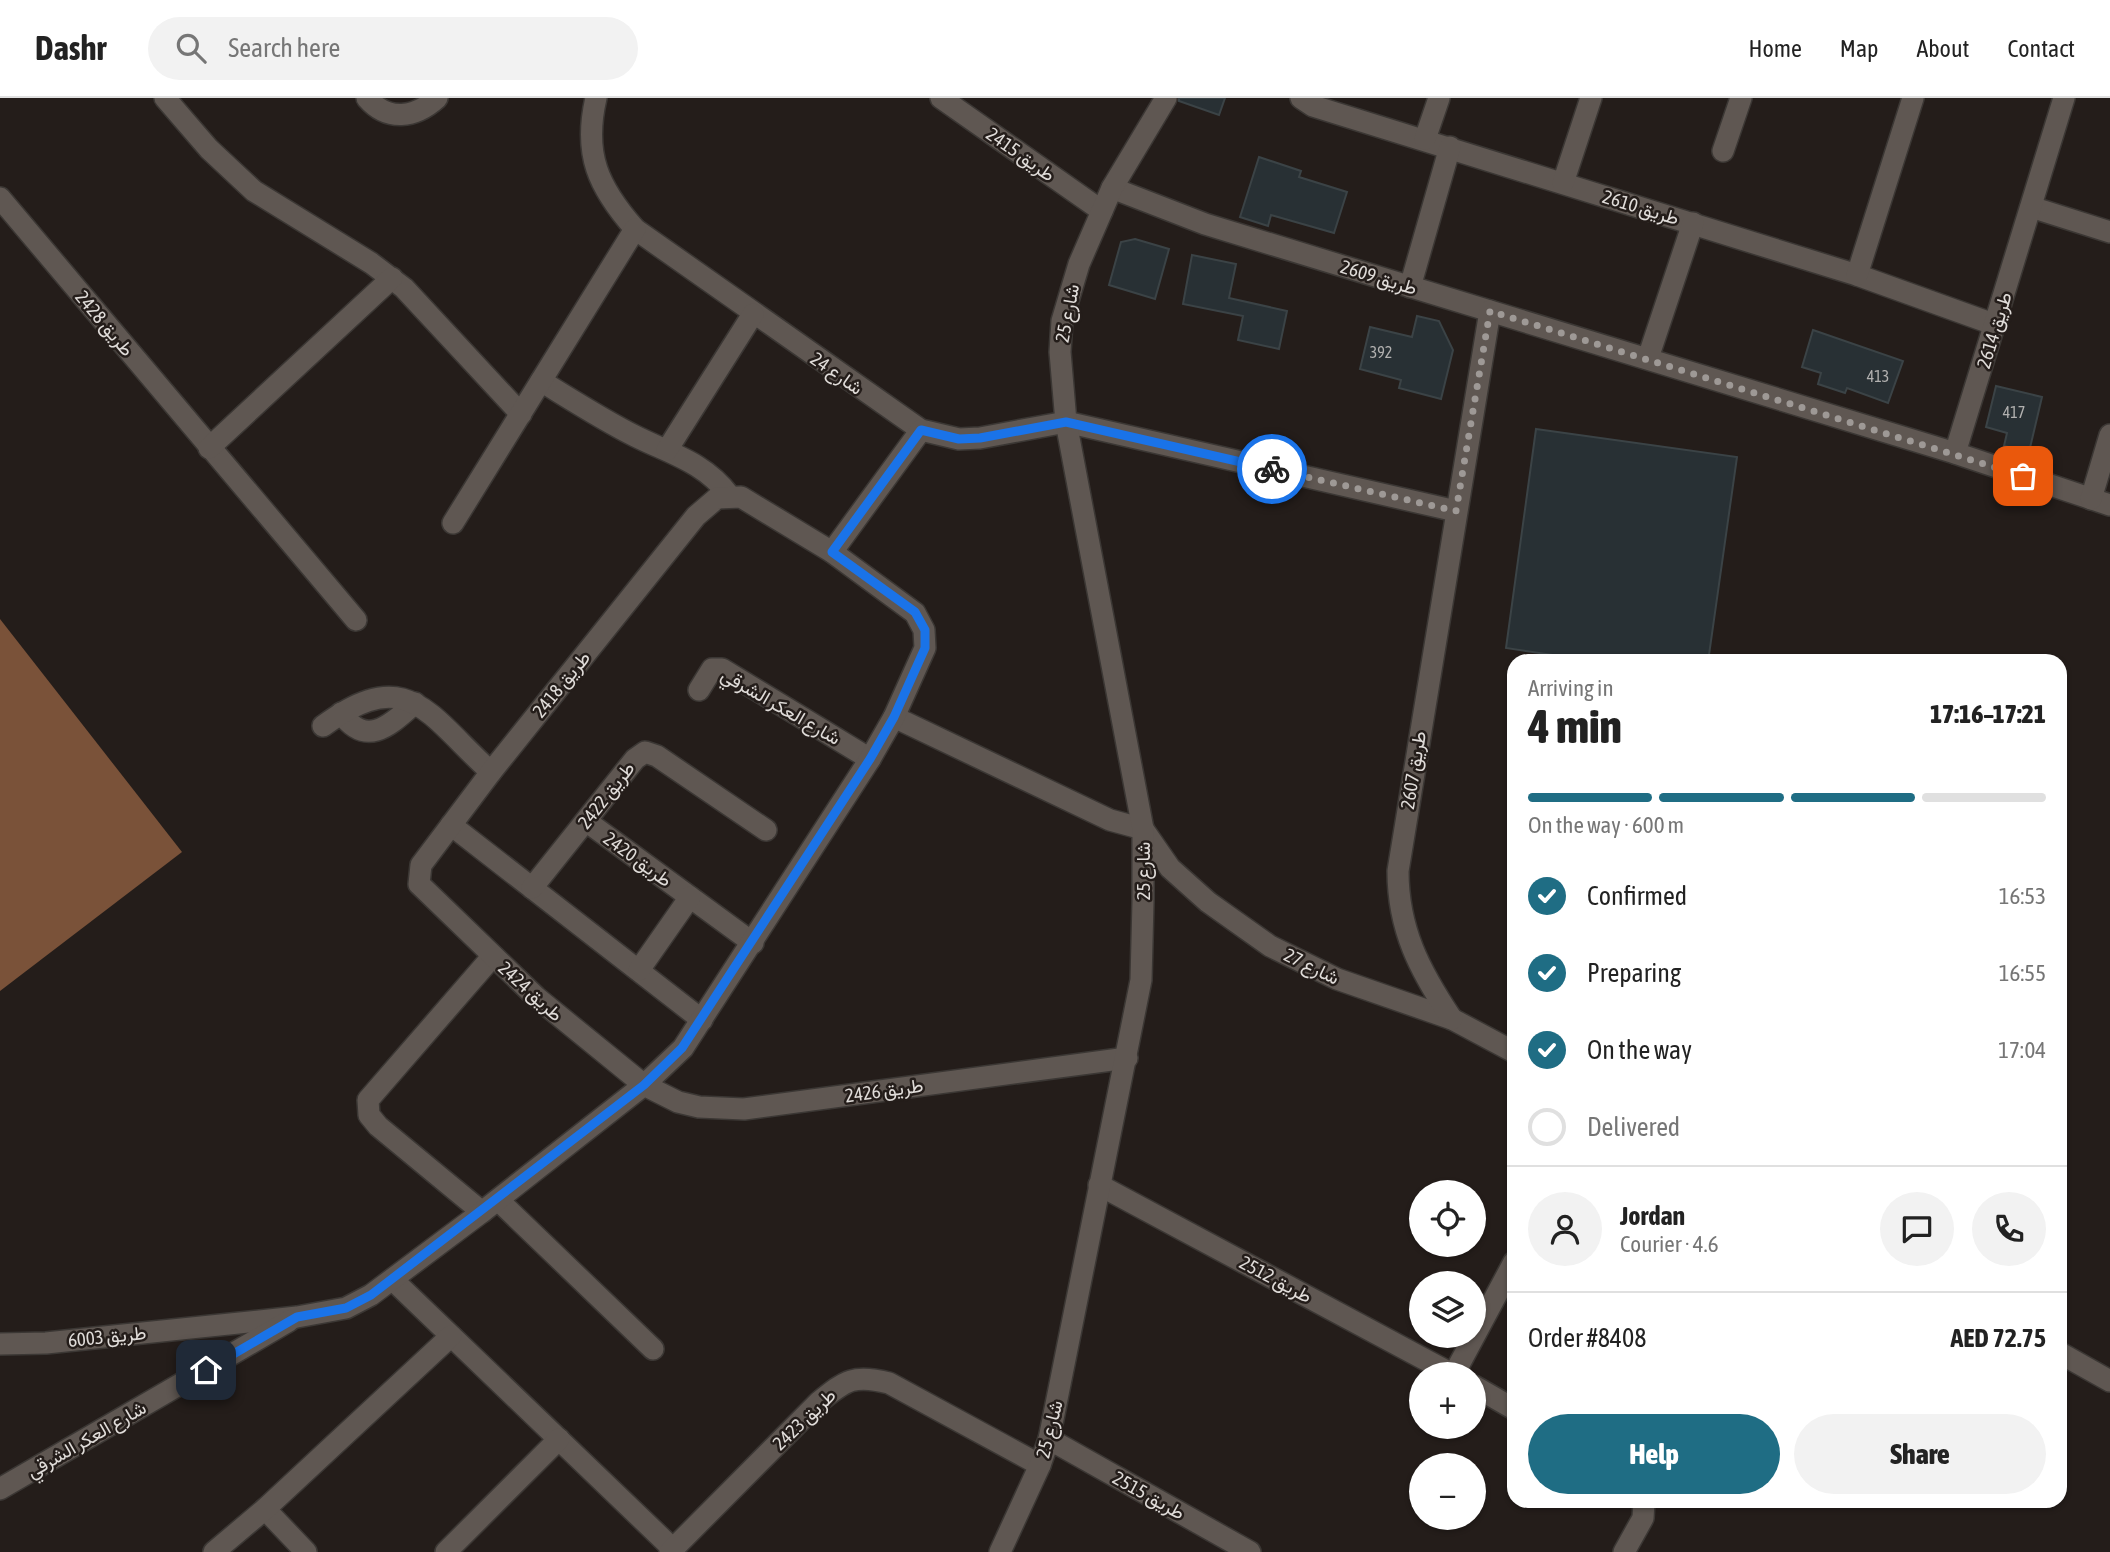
<!DOCTYPE html>
<html lang="en">
<head>
<meta charset="utf-8">
<style>
  body { margin:0; font-family:"Asap Condensed",Vazirmatn,sans-serif; background:#f2f2f2; color:#222; height:100vh; display:flex; flex-direction:column; font-size:26px; white-space:nowrap }
  * { box-sizing:border-box; margin:0 }
  p { font-size:23px; color:#767676 }
  .icon { flex:none; width:38px; height:38px; fill:none; stroke:currentColor; stroke-width:2; stroke-linecap:round; stroke-linejoin:round }
  .map { position:relative; flex:1; overflow:hidden }
  .panel { position:absolute; left:1507px; top:556px; width:560px; height:854px; display:flex; flex-direction:column; background:#fff; border-radius:21px; box-shadow:0 2px 5px #0004 }
  .panel>* { flex:none }
  .tools { position:absolute; left:1409px; top:1082px; display:grid; gap:14px }
  .tools a { display:grid; place-items:center; width:77px; height:77px; border-radius:50%; background:#fff; box-shadow:0 2px 5px #0004; font-size:35px }
  .pin { position:absolute; display:grid; place-items:center; width:60px; height:60px; color:#fff; margin:-30px; border-radius:14px; box-shadow:0 4px 10px #0006 }
  .courier { position:absolute; display:grid; place-items:center; width:70px; height:70px; margin:-35px; border:5px solid #1a73e8; border-radius:50%; background:#fff; color:#222; box-shadow:0 2px 9px #0007 }
  .summary em { font-style:normal; font-weight:800 }
  .summary div { display:flex; flex-direction:column-reverse }
  .summary { display:flex; align-items:center; justify-content:space-between; height:119px; padding:0 21px }
  h1 { font-size:46px; font-weight:800; line-height:52px }
  .bar { display:grid; grid-template-columns:repeat(4,1fr); gap:10px 7px; align-content:center; height:84px; padding:0 21px }
  .bar i { height:9px; border-radius:5px; background:#e0e0e0 }
  .bar .selected { background:#1f6d84 }
  .bar p { grid-column:span 4 }
  .line { display:flex; align-items:center; gap:18px; padding:0 21px; border-top:2px solid #e0e0e0 }
  .line div { flex:1 }
  .round { display:grid; place-items:center; flex:none; width:74px; height:74px; border-radius:37px; background:#f2f2f2 }
  ol { padding:0 21px; list-style:none }
  li { display:flex; align-items:center; gap:21px; height:77px }
  li p { margin-inline-start:auto }
  li .icon { padding:7px; border-radius:50%; background:#1f6d84; color:#fff; stroke-width:4 }
  li:last-child { color:#767676 }
  li i { width:38px; height:38px; border:4px solid #e0e0e0; border-radius:50% }
  .primary-button { display:flex; gap:14px; margin-top:auto; padding:14px 21px }
  .primary-button a { flex:1; height:80px; border-radius:42px; background:#1f6d84; color:#fff; font-size:28px; font-weight:800; line-height:80px; text-align:center }
  .primary-button a+a { background:#f2f2f2; color:#222 }
  header { display:flex; align-items:center; gap:42px; box-sizing:border-box; height:98px; padding:0 35px; background:#fff; border-bottom:2px solid #e0e0e0 }
  header strong { font-size:33px }
  nav { display:flex; gap:38px; margin-inline-start:auto; font-size:24px }
  .search { width:490px; height:63px; background:#f2f2f2; display:flex; align-items:center; gap:18px; box-sizing:border-box; padding:0 24px; border-radius:38px; color:#767676; font-size:26px }
  .map>svg:first-child { display:block }
  .water { fill:#7a5239 }
  .building { fill:#283034; stroke:#3b4346; stroke-width:2 }
  .lines { fill:none; stroke-linecap:round; stroke-linejoin:round }
  .minor-casing { stroke:#3b3734; stroke-width:24 }
  .minor { stroke:#5f5752; stroke-width:21 }
  .done { stroke:#9e9996; stroke-width:7; stroke-dasharray:0 12.6 }
  .route { stroke:#1a73e8; stroke-width:9 }
  .labels { text-anchor:middle; dominant-baseline:central; stroke-width:5; stroke-linejoin:round; paint-order:stroke }
  .number-label { font-size:16px; fill:#b2b1b0 }
  .street-label { font-size:19px; fill:#e0dcd9; stroke:#241d1a }
</style>
</head>
<body>
<header>
<strong>Dashr</strong>
<div class="search"><svg class="icon" aria-label="search" viewBox="0 0 24 24"><circle cx="10" cy="10" r="6"/><path d="M15 15l6 6"/></svg>Search here</div>
<nav><a>Home</a><a>Map</a><a>About</a><a>Contact</a></nav>
</header>
<div class="map">
<svg width="2110" height="1454" viewBox="0 0 2110 1454">
  <rect width="100%" height="100%" fill="#241d1a"/>
  <polygon class="water" points="0,521 182,754 0,893"/>
  <g class="building">
    <polygon points="1179,0 1225,0 1219,17 1179,3"/>
    <polygon points="1259,59 1301,73 1299,79 1347,94 1334,135 1271,117 1268,128 1240,119"/>
    <polygon points="1135,141 1169,151 1155,201 1109,187 1121,144"/>
    <polygon points="1192,157 1236,166 1229,200 1287,213 1279,251 1238,242 1243,218 1183,206"/>
    <polygon points="1417,218 1439,223 1453,252 1441,301 1399,290 1401,282 1360,271 1370,229 1412,239"/>
    <polygon points="1813,232 1903,263 1888,305 1847,290 1845,295 1818,286 1821,275 1802,269"/>
    <polygon points="1996,288 2042,299 2029,354 2004,348 2007,335 1986,329"/>
    <polygon points="1536,331 1737,359 1708,564 1600,564 1506,550"/>
  </g>
  <g class="lines">
    <defs>
      <g id="minor">
        <polyline points="165,0 209,51 254,93 371,165 404,190 521,316"/>
        <path d="M367 0C388 24 415 20 437 0"/>
        <path d="M596 0C583 56 598 89 635 131L921 332 959 341 980 340 1066 324 1456 413"/>
        <polyline points="941,0 1102,113"/>
        <polyline points="1301,0 1313,8 1857,177 1996,227"/>
        <polyline points="1425,41 1439,0"/>
        <polyline points="1723,53 1741,0"/>
        <polyline points="1563,85 1591,0"/>
        <polyline points="1112,90 1205,126 1955,355 2110,407"/>
        <polyline points="0,100 356,522"/>
        <polyline points="2031,109 2110,134"/>
        <polyline points="1857,177 1913,0"/>
        <polyline points="1410,189 1450,49"/>
        <polyline points="1648,260 1693,125"/>
        <path d="M541 283C572 302 603 322 635 338 671 356 704 364 729 397"/>
        <polyline points="209,350 392,180"/>
        <polyline points="667,352 753,216"/>
        <polyline points="1955,355 2064,0"/>
        <polyline points="2091,401 2110,337"/>
        <polyline points="453,425 635,131"/>
        <polyline points="832,454 921,332"/>
        <polyline points="699,592 712,571 722,571 870,661"/>
        <path d="M341 615C367 651 391 626 415 605"/>
        <polyline points="894,619 1110,722 1143,731 1170,770 1208,804 1270,848 1337,881 1452,921 1514,954"/>
        <path d="M323 628C408 565 428 617 491 674"/>
        <polyline points="586,723 753,845"/>
        <polyline points="451,727 702,922"/>
        <polyline points="532,790 635,661 645,654 657,658 766,732"/>
        <polyline points="639,872 690,799"/>
        <path d="M1452 921C1420 873 1398 832 1398 773L1490 213"/>
        <polyline points="1099,1087 1452,1276"/>
        <polyline points="498,1102 653,1251"/>
        <polyline points="482,1114 378,1028 369,1017 368,1002 492,859"/>
        <polyline points="393,1182 673,1451"/>
        <polyline points="0,1246 46,1245 297,1219 346,1210 371,1197 482,1114 644,987 683,950 870,661 894,619 925,550 924,532 915,515 832,454 741,399 717,400 696,418 491,674 421,767 419,786 536,899 644,987 678,1004 699,1009 744,1011 1127,960"/>
        <polyline points="2060,1255 2110,1283"/>
        <polyline points="1454,1276 1514,1164"/>
        <polyline points="1474,1288 1514,1311"/>
        <polyline points="1049,1341 1250,1454"/>
        <polyline points="0,1391 289,1223"/>
        <polyline points="265,1411 306,1454"/>
        <polyline points="214,1454 265,1411 451,1238"/>
        <polyline points="446,1454 559,1341"/>
        <path d="M670 1454 819 1304C846 1282 854 1276 889 1285L1040 1367"/>
        <polyline points="1000,1454 1040,1367 1049,1341 1141,882 1143,804 1143,731 1066,324 1060,254 1062,223 1079,166 1112,90 1166,0"/>
        <polyline points="1624,1454 1643,1420 1644,1404"/>
      </g>
    </defs>
    <use href="#minor" class="minor-casing"/>
    <use href="#minor" class="minor"/>
  </g>
  <g class="lines">
    <polyline class="done" points="1272,371 1456,413 1490,213 2023,378"/>
    <polyline class="route" points="206,1272 297,1219 346,1210 371,1197 644,987 682,950 870,661 894,619 925,550 925,532 915,514 832,454 921,332 959,341 980,340 1066,324 1272,371"/>
  </g>
  <g class="labels">
    <g class="number-label">
      <text x="1381" y="254">392</text>
      <text x="1878" y="278">413</text>
      <text x="2014" y="314">417</text>
    </g>
    <g class="street-label">
      <text transform="translate(1021 56) rotate(35)">طريق 2415</text>
      <text transform="translate(1641 109) rotate(17)">طريق 2610</text>
      <text transform="translate(1379 179) rotate(17)">طريق 2609</text>
      <text transform="translate(1067 215) rotate(-79)">شارع 25</text>
      <text transform="translate(105 225) rotate(50)">طريق 2428</text>
      <text transform="translate(1994 232) rotate(-73)">طريق 2614</text>
      <text transform="translate(837 275) rotate(35)">شارع 24</text>
      <text transform="translate(561 586) rotate(-51)">طريق 2418</text>
      <text transform="translate(781 608) rotate(30)">شارع العكر الشرقي</text>
      <text transform="translate(1413 672) rotate(-81)">طريق 2607</text>
      <text transform="translate(606 697) rotate(-52)">طريق 2422</text>
      <text transform="translate(638 761) rotate(36)">طريق 2420</text>
      <text transform="translate(1143 773) rotate(-90)">شارع 25</text>
      <text transform="translate(1312 868) rotate(26)">شارع 27</text>
      <text transform="translate(531 893) rotate(42)">طريق 2424</text>
      <text transform="translate(884 992) rotate(-8)">طريق 2426</text>
      <text transform="translate(1276 1181) rotate(28)">طريق 2512</text>
      <text transform="translate(107 1238) rotate(-6)">طريق 6003</text>
      <text transform="translate(804 1321) rotate(-44)">طريق 2423</text>
      <text transform="translate(1049 1331) rotate(-76)">شارع 25</text>
      <text transform="translate(86 1341) rotate(-30)">شارع العكر الشرقي</text>
      <text transform="translate(1149 1397) rotate(29)">طريق 2515</text>
    </g>
  </g>
</svg>
<div class="tools">
<a><svg class="icon" aria-label="locate" viewBox="0 0 24 24"><circle cx="12" cy="12" r="6"/><path d="M12 2v4M12 18v4M2 12h4M18 12h4"/></svg></a>
<a><svg class="icon" aria-label="layers" viewBox="0 0 24 24"><path d="M12 4l9 5-9 5-9-5zM3 14l9 5 9-5"/></svg></a>
<a>+</a>
<a>−</a>
</div>
<div class="pin" style="left:2023px;top:378px;background:#ea580c"><svg class="icon" aria-label="bag" viewBox="0 0 24 24"><path d="M5 8h14l-1 12H6zM9 8a3 3 0 0 1 6 0"/></svg></div>
<div class="pin" style="left:206px;top:1272px;background:#1f2937"><svg class="icon" aria-label="home" viewBox="0 0 24 24"><path d="M3 11l9-7 9 7M6 9v11h12V9"/></svg></div>
<div class="courier" style="left:1272px;top:371px"><svg class="icon" aria-label="bike" viewBox="0 0 24 24"><circle cx="6" cy="16" r="4"/><circle cx="18" cy="16" r="4"/><path d="M6 16l4-8h5l3 8M10 8l3 8H6M13 5h3"/></svg></div>
<section class="panel">
<div class="summary"><div><h1>4 min</h1><p>Arriving in</p></div><em>17:16–17:21</em></div>
<div class="bar"><i class="selected"></i><i class="selected"></i><i class="selected"></i><i></i><p>On the way · 600 m</p></div>
<ol>
<li><svg class="icon" aria-label="check" viewBox="0 0 24 24"><path d="M5 12l5 5 9-10"/></svg>Confirmed<p>16:53</p></li>
<li><svg class="icon" aria-label="check" viewBox="0 0 24 24"><path d="M5 12l5 5 9-10"/></svg>Preparing<p>16:55</p></li>
<li><svg class="icon" aria-label="check" viewBox="0 0 24 24"><path d="M5 12l5 5 9-10"/></svg>On the way<p>17:04</p></li>
<li><i></i>Delivered</li>
</ol>
<div class="line" style="height:126px"><a class="round"><svg class="icon" aria-label="person" viewBox="0 0 24 24"><circle cx="12" cy="8" r="4"/><path d="M4 21q1-7 8-7t8 7"/></svg></a><div><b>Jordan</b><p>Courier · 4.6</p></div><a class="round"><svg class="icon" aria-label="chat" viewBox="0 0 24 24"><path d="M4 5h16v11H9l-5 4z"/></svg></a><a class="round"><svg class="icon" aria-label="phone" viewBox="0 0 24 24"><path d="M5 4h4l2 5-3 2q2 4 5 5l2-3 5 2v4C11 20 4 13 5 4z"/></svg></a></div>
<div class="line" style="height:91px"><div>Order #8408</div><b>AED 72.75</b></div>
<div class="primary-button"><a>Help</a><a>Share</a></div>
</section>
</div>
</body>
</html>
